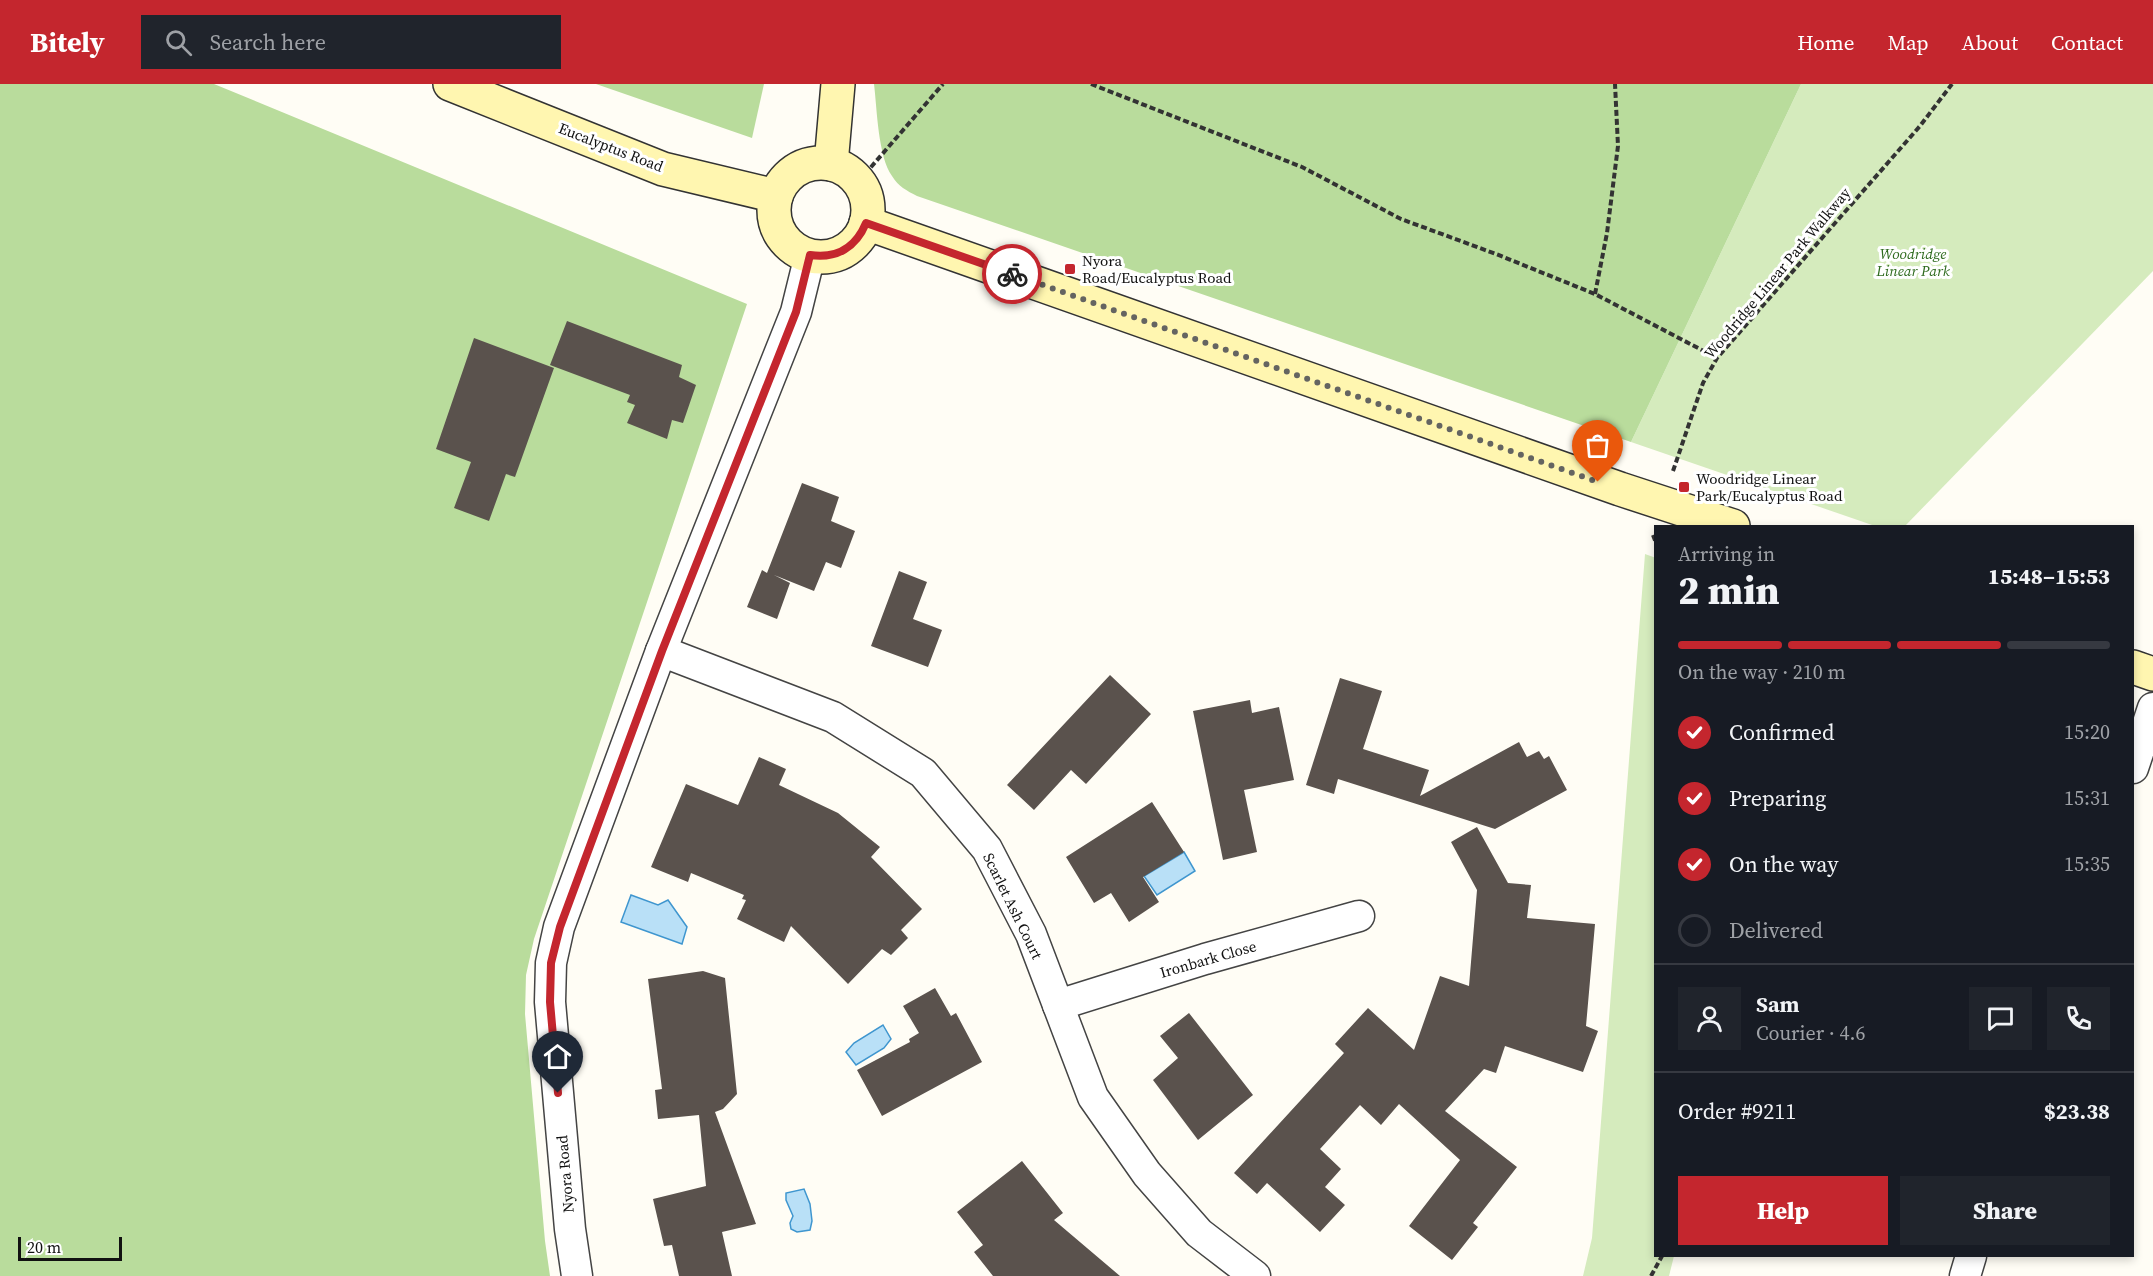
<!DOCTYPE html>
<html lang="en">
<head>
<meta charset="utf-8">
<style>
  body { margin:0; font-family:"Source Serif 4",serif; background:#20242c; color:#f1f3f6; height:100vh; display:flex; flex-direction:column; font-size:22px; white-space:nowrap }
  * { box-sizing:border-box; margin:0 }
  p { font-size:20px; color:#9ea1a6 }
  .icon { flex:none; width:33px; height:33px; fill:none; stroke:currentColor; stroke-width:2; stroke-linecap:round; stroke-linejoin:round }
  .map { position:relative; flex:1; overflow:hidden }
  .drawer { position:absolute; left:1654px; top:441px; width:480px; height:732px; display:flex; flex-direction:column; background:#171b24; border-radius:0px; box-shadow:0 3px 9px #0003 }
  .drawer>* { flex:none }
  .scale { position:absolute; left:18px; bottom:15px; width:104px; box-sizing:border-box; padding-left:6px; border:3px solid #111; border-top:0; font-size:16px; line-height:21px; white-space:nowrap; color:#111; -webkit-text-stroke:4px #fff; paint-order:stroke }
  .pin { position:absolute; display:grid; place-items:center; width:51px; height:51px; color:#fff; margin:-62px -26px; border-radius:50% 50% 50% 0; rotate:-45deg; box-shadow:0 0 6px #0007 }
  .pin .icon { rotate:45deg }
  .courier { position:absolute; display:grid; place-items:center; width:60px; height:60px; margin:-30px; border:4px solid #c4262e; border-radius:50%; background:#fff; color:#222; box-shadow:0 2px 8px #0007 }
  .summary em { font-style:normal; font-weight:800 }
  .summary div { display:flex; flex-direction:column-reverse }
  .summary { display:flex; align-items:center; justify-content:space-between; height:102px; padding:0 24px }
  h1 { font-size:39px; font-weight:800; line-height:45px }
  .bar { display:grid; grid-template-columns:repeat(4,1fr); gap:9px 6px; align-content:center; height:72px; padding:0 24px }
  .bar i { height:8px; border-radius:4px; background:#363941 }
  .bar .current { background:#c4262e }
  .bar p { grid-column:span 4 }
  .line { display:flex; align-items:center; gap:15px; padding:0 24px; border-top:2px solid #363941 }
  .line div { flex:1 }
  .round { display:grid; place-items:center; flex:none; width:63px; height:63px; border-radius:0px; background:#20242c }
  ol { padding:0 24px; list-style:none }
  li { display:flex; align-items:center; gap:18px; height:66px }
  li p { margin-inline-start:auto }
  li .icon { padding:6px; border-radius:50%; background:#c4262e; color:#fff; stroke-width:4 }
  li:last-child { color:#9ea1a6 }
  li i { width:33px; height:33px; border:3px solid #363941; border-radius:50% }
  .primary-button { display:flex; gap:12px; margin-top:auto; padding:12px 24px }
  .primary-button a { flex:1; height:69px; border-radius:0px; background:#c4262e; color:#fff; font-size:24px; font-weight:800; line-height:69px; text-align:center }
  .primary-button a+a { background:#20242c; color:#f1f3f6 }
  header { display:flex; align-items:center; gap:36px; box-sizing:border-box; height:84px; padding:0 30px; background:#c4262e; color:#fff }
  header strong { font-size:28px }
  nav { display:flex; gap:33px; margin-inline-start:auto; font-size:21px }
  .search { width:420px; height:54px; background:#20242c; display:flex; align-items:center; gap:15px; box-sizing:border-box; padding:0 21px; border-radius:0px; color:#9ea1a6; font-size:22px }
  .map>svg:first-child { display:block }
  .green { fill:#d5ebbd }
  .forest { fill:#b9dc9c }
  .water { fill:#b9e0f7; stroke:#3f96cf; stroke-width:1.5 }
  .building { fill:#5a524d }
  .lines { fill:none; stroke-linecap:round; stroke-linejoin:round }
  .street-casing { stroke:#444; stroke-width:33 }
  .secondary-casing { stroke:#333; stroke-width:36 }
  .path { stroke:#333; stroke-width:4; stroke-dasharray:6 3; stroke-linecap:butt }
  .street { stroke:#fff; stroke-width:30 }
  .secondary { stroke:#fff6b0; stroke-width:33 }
  .done { stroke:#646461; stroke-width:6; stroke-dasharray:0 10.8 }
  .route { stroke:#c4262e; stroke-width:8 }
  .poi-dot { fill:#c4262e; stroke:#fff; stroke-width:2 }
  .labels { text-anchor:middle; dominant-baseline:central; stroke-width:6; stroke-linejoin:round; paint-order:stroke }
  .street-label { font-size:15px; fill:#111; stroke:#fff }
  .park-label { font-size:15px; font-style:italic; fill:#2f6b1f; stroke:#fff }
  .poi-label { font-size:15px; fill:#111; stroke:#fff; text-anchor:start }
</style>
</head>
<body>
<header>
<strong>Bitely</strong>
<div class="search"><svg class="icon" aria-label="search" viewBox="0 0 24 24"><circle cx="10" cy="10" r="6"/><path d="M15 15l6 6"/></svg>Search here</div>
<nav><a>Home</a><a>Map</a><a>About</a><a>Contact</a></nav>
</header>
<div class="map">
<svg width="2153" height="1192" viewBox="0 0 2153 1192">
  <rect width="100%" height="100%" fill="#fffdf5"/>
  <g class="green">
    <polygon points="1801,0 2153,0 2153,187 1905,442 1875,442 1631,358"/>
    <polygon points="1645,470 1656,474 1656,1172 1674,1172 1669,1192 1583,1192 1592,1154"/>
  </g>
  <g class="forest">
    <polygon points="0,0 214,0 747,220 534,855 526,891 525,930 545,1157 550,1192 0,1192"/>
    <polygon points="596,0 764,0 752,54"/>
    <path d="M874 0H1801L1631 358 917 112C907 107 898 102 892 92 878 73 877 24 874 0Z"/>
  </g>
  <g class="water">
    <polygon points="1184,768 1195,787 1157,811 1144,792"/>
    <polygon points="631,811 658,821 668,816 687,843 682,860 621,838"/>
    <polygon points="883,941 891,955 884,964 856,981 846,968 854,959"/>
    <polygon points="804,1105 810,1120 812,1137 810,1146 797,1148 791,1145 790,1139 793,1132 786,1116 786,1109"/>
  </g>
  <g class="building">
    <polygon points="567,237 682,281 679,293 696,301 683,339 672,336 667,355 627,339 635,321 627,318 630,311 550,281"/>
    <polygon points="474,254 554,284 515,393 506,390 489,437 454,424 471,378 436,365"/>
    <polygon points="802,399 839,413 831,437 855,447 841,484 826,478 814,507 774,491 790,499 777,535 747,523 762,486 767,489"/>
    <polygon points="899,487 927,498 913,535 942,546 928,583 871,562"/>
    <polygon points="1110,591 1151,630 1086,700 1071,686 1034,726 1007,701"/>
    <polygon points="1340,594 1382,607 1363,665 1429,686 1420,712 1519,658 1527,673 1539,667 1544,675 1549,672 1567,706 1495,745 1338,695 1334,710 1306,701"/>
    <polygon points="1250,616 1252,629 1279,623 1294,696 1244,706 1257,768 1223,776 1193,627"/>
    <polygon points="759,673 786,685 779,701 838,729 880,763 871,773 922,825 901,846 908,854 891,871 882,865 848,900 791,842 784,858 737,835 746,816 742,815 744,811 691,789 688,798 651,783 686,700 738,721"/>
    <polygon points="1152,718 1184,768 1143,793 1159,818 1129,838 1111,809 1094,819 1066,773"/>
    <polygon points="1477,743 1508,799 1531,801 1527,834 1595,840 1586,942 1598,947 1583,988 1505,962 1496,989 1484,985 1445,1027 1517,1083 1473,1139 1478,1143 1452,1176 1409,1142 1460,1076 1399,1020 1381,1041 1360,1021 1320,1065 1341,1085 1325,1103 1345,1121 1320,1148 1267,1099 1257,1110 1234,1089 1344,969 1335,960 1368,924 1414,966 1440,892 1469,902 1477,806 1451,758"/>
    <polygon points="703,887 725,894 737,1010 723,1025 715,1028 756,1140 722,1148 732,1192 679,1192 672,1161 664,1162 653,1115 706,1102 699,1031 658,1035 655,1006 662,1005 648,895"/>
    <polygon points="935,904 951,932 956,929 982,978 882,1032 857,986 910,958 909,955 919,949 903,922"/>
    <polygon points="1189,929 1253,1011 1198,1056 1153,996 1178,974 1160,952"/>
    <polygon points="1022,1077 1063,1129 1054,1136 1120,1192 993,1192 974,1168 983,1161 957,1128"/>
  </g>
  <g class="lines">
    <defs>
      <g id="street">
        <polyline points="661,567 833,633 923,689 987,765 1031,850 1093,1013 1147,1090 1199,1149 1255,1192"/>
        <polyline points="2133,684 2153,624"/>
        <polyline points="1058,921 1205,875 1359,832"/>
        <polyline points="577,1192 570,1145 550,918 551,879 559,843 661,567 796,228 810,171"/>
        <polyline points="1965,1192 1971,1172"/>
      </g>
      <g id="secondary">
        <polyline points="450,0 663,85 776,112"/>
        <circle cx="821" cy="126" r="47"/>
        <polyline points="831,80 838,0"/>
        <polyline points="866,139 1620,405 1733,442"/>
        <polyline points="2133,583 2153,590"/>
      </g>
    </defs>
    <use href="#street" class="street-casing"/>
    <use href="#secondary" class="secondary-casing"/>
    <g class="path">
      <polyline points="1091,0 1302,83 1401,135 1496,170 1595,210 1717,274"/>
      <polyline points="865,90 943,0"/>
      <polyline points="1595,210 1607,149 1618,62 1615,0"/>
      <polyline points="1673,387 1703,299 1717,274 1920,42 1952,0"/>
      <polyline points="1653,451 1656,459"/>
      <polyline points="1651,1192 1662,1172"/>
    </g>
    <use href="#street" class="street"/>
    <use href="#secondary" class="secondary"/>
  </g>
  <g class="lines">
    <polyline class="done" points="1012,190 1598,398"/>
    <path class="route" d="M558 1009 550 918 551 879 560 843 662 567 796 228 810 171C837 175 856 163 866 139L1012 190"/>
  </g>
  <g class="poi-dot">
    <rect x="1064" y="179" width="12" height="12" rx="3"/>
    <rect x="1678" y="397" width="12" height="12" rx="3"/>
  </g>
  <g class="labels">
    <g class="street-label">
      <text transform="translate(611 63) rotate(21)">Eucalyptus Road</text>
      <text transform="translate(1777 189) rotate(-50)">Woodridge Linear Park Walkway</text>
      <text transform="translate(1013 822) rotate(64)">Scarlet Ash Court</text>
      <text transform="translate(1208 875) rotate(-16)">Ironbark Close</text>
      <text transform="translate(565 1090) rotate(-95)">Nyora Road</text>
    </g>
    <g class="park-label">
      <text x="1913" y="169">Woodridge<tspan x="1913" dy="17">Linear Park</tspan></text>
    </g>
    <g class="poi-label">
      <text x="1082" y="176">Nyora<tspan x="1082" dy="17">Road/Eucalyptus Road</tspan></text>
      <text x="1696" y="394">Woodridge Linear<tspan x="1696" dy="17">Park/Eucalyptus Road</tspan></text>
    </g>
  </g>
</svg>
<div class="scale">20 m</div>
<div class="pin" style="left:1598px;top:398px;background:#ea580c"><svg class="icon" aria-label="bag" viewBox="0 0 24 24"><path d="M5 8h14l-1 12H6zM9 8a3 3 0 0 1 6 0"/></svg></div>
<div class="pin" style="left:558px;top:1009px;background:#1f2937"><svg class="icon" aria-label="home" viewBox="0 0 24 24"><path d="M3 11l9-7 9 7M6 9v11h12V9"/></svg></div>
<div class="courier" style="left:1012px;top:190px"><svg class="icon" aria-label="bike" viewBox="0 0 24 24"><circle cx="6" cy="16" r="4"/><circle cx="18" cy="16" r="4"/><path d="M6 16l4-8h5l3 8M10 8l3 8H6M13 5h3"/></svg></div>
<section class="drawer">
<div class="summary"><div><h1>2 min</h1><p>Arriving in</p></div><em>15:48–15:53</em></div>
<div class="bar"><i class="current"></i><i class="current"></i><i class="current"></i><i></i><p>On the way · 210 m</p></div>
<ol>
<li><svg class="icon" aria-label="check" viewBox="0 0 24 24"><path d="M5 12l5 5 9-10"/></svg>Confirmed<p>15:20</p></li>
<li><svg class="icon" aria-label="check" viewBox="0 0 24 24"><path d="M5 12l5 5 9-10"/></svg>Preparing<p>15:31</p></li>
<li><svg class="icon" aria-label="check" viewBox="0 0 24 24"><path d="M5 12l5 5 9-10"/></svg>On the way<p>15:35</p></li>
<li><i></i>Delivered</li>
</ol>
<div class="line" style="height:108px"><a class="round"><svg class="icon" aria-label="person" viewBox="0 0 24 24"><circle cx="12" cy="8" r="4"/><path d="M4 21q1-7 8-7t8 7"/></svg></a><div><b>Sam</b><p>Courier · 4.6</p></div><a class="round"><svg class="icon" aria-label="chat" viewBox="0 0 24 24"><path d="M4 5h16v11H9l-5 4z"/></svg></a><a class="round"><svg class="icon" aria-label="phone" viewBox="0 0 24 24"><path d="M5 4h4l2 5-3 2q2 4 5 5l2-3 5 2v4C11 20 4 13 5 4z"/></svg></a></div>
<div class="line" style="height:78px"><div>Order #9211</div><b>$23.38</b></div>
<div class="primary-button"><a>Help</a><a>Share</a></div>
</section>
</div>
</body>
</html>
